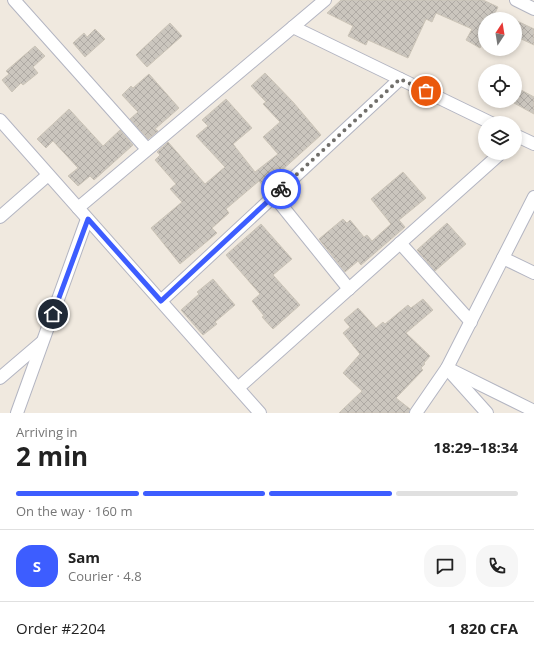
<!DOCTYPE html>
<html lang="en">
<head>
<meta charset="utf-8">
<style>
  body { margin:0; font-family:"Open Sans",sans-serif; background:#f6f6f6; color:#222; height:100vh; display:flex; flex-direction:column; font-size:15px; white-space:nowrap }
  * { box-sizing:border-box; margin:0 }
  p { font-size:13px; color:#767676 }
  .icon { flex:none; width:22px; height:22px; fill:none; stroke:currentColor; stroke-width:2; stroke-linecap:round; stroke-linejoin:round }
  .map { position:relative; height:413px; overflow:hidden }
  .drawer { display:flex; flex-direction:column; background:#fff; flex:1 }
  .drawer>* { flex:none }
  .needle { width:26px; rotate:12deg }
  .tools { position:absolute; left:478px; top:12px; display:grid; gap:8px }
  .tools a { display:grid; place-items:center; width:44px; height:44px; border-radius:50%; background:#fff; box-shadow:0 2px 6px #0003; font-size:20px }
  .pin { position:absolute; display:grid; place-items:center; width:34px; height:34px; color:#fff; margin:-17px; border:2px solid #fff; border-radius:50%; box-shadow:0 1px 4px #0007 }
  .courier { position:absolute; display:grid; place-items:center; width:40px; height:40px; margin:-20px; border:3px solid #3d5dff; border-radius:50%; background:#fff; color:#222; box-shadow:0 1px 5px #0007 }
  .overview em { font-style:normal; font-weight:700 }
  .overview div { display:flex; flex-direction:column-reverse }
  .overview { display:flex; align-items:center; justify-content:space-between; height:68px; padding:0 16px }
  h1 { font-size:26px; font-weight:700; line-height:30px }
  .bar { display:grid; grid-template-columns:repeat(4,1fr); gap:6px 4px; align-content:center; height:48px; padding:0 16px }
  .bar i { height:5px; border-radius:3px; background:#e0e0e0 }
  .bar .current { background:#3d5dff }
  .bar p { grid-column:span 4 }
  .line { display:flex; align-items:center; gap:10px; padding:0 16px; border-top:1px solid #e0e0e0 }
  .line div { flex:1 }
  .round { display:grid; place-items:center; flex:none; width:42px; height:42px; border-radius:16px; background:#f6f6f6 }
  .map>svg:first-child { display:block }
  .building { fill:url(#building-cross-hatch); stroke:#ccc5b8 }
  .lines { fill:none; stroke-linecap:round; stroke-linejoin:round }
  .street-casing { stroke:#b3b5c2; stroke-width:14 }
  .street { stroke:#fff; stroke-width:12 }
  .done { stroke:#716f6b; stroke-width:4; stroke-dasharray:0 7.2 }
  .route { stroke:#3d5dff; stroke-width:5 }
</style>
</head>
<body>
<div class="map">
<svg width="534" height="413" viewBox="0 0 534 413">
  <defs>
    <pattern id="building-cross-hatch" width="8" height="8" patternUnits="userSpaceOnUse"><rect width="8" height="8" fill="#cbc6be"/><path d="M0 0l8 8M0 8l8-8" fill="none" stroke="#afaaa4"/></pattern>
  </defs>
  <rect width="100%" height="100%" fill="#f0e9df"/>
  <g class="building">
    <polygon points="341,0 483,0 498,7 492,19 485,19 485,38 480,48 466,40 472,29 436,13 432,22 426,19 408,58 368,40 366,45 348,36 353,26 327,13"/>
    <polygon points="515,20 534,29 534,45 515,36"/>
    <polygon points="170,23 182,36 147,67 136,55"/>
    <polygon points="95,29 105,39 85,57 73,43 84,33 87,37"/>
    <polygon points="35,46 45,56 33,67 38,73 23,85 21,83 12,92 2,80 9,74 6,71"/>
    <polygon points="265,73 293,102 321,135 281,171 283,174 265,188 259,181 226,209 229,213 212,228 217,233 180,264 151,228 182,202 170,189 176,184 155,160 160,155 157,152 168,142 205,184 225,167 196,136 208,126 202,120 226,99 252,128 233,144 255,172 278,154 263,137 280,122 263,104 266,102 251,86"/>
    <polygon points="149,74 179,108 155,129 158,131 148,139 130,119 138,112 122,95 131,86 133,88"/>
    <polygon points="521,90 534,97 534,114 514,103"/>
    <polygon points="69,109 103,146 120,130 133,145 94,180 90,176 78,186 68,176 78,168 53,141 46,148 37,139"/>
    <polygon points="403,172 426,198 399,220 405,227 361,265 358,261 345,272 319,239 343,219 347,223 350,220 364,237 367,235 372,241 391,224 371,199"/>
    <polygon points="447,223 466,244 435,271 417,250"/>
    <polygon points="261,224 292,259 273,275 300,305 273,329 262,317 264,316 252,301 260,294 226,255"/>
    <polygon points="213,279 235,305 215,322 217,324 203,335 181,310 199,294 197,292"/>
    <polygon points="423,299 433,310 406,333 430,356 424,363 425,364 421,368 423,370 396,398 410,409 409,413 339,413 362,391 343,373 360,354 343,333 350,327 344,320 358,308 376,328 383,322 385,324 408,305 411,308"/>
  </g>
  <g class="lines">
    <defs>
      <g id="street">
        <polyline points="14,0 147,149"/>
        <polyline points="516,0 534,9"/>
        <polyline points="293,27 491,123"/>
        <polyline points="0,120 260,413"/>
        <polyline points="515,135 534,144"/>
        <polyline points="274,196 349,289"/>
        <polyline points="78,208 325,0"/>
        <polyline points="0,217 48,175"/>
        <polyline points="400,243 471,322"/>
        <polyline points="503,258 534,273"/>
        <polyline points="161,301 400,79"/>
        <polyline points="447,368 534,411"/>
        <polyline points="452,374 487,413"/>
        <polyline points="0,378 42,342"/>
        <polyline points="238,388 501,153"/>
        <polyline points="17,413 87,219"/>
        <polyline points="416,413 447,368 534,197"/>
      </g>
    </defs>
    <use href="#street" class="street-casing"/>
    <use href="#street" class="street"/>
  </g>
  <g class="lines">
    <polyline class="done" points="281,189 400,79 426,91"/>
    <polyline class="route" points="53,314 88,219 161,301 281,189"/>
  </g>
</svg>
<div class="tools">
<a><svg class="needle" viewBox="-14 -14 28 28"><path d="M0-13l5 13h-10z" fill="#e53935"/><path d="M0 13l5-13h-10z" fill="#767676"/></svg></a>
<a><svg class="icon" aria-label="locate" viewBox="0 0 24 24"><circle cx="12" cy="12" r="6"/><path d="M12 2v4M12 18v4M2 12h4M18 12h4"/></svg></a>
<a><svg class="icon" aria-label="layers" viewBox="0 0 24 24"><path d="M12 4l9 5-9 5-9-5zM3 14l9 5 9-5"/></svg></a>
</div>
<div class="pin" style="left:426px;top:91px;background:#ea580c"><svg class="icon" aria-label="bag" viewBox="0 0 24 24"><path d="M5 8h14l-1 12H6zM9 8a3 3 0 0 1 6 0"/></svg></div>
<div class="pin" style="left:53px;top:314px;background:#1f2937"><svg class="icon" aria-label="home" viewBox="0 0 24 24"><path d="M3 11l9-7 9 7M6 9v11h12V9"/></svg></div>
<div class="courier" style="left:281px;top:189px"><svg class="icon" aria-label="bike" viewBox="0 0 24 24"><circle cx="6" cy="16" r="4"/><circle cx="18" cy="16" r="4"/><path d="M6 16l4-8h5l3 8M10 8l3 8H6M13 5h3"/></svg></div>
</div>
<section class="drawer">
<div class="overview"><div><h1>2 min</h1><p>Arriving in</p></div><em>18:29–18:34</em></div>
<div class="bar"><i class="current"></i><i class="current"></i><i class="current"></i><i></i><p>On the way · 160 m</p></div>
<div class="line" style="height:72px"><b class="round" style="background:#3d5dff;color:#fff">S</b><div><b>Sam</b><p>Courier · 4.8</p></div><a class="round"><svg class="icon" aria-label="chat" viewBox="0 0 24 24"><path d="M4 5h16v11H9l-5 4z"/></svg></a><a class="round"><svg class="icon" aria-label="phone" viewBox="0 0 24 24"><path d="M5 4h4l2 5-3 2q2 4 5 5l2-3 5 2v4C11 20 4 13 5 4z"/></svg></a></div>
<div class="line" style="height:52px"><div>Order #2204</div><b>1 820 CFA</b></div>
</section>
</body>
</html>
